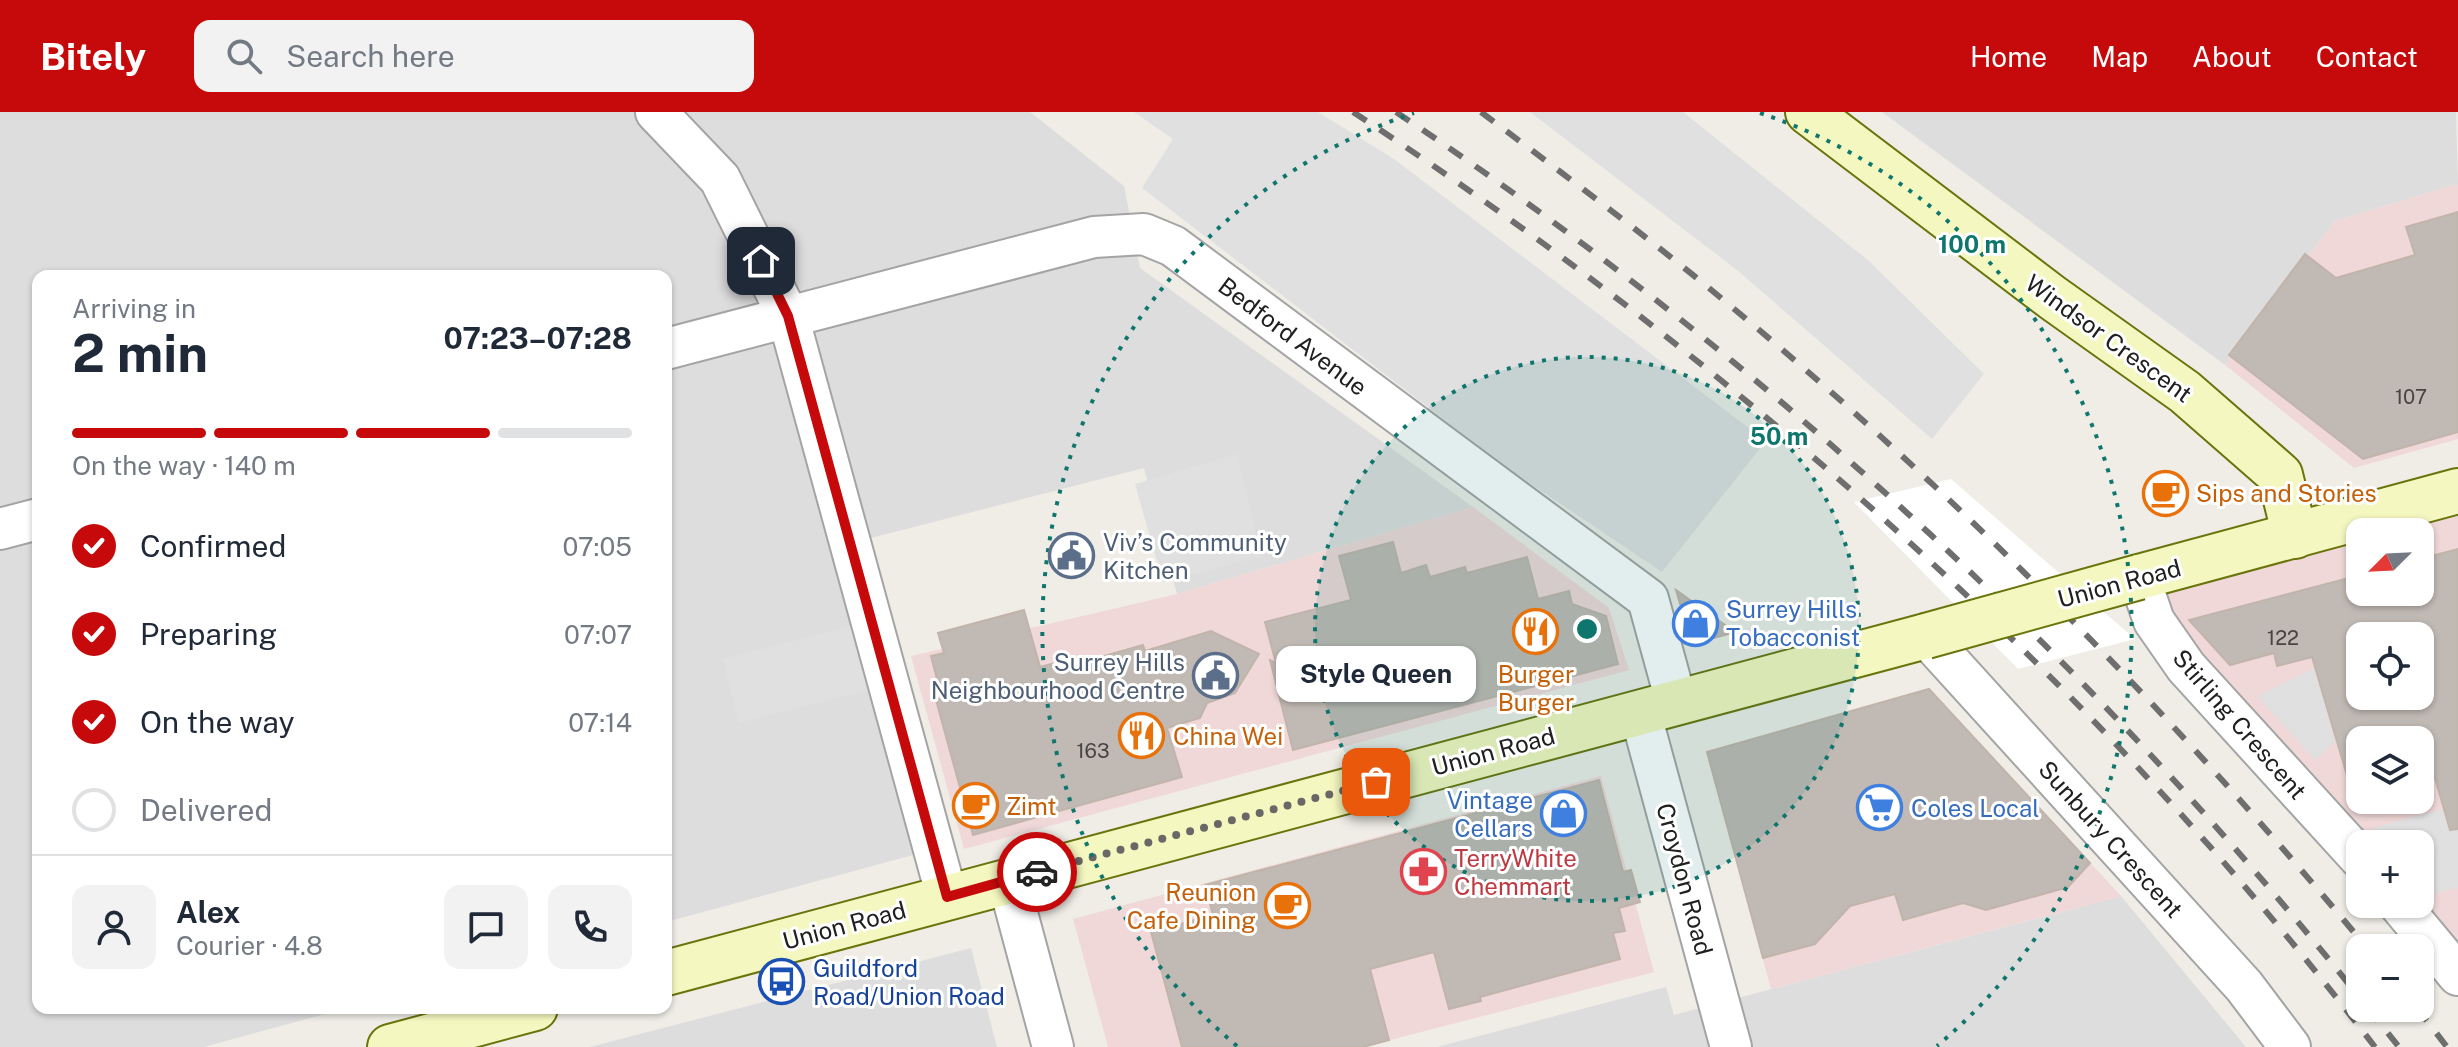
<!DOCTYPE html>
<html lang="en">
<head>
<meta charset="utf-8">
<style>
  body { margin:0; font-family:"Public Sans",sans-serif; background:#f2f2f3; color:#1f2937; height:100vh; display:flex; flex-direction:column; font-size:30px; white-space:nowrap }
  * { box-sizing:border-box; margin:0 }
  p { font-size:26px; color:#747a83 }
  .icon { flex:none; width:44px; height:44px; fill:none; stroke:currentColor; stroke-width:2; stroke-linecap:round; stroke-linejoin:round }
  .map { position:relative; flex:1; overflow:hidden }
  .sheet { position:absolute; left:32px; top:158px; width:640px; height:744px; display:flex; flex-direction:column; background:#fff; border-radius:16px; box-shadow:0 2px 6px #0004 }
  .sheet>* { flex:none }
  .needle { width:52px; rotate:246deg }
  .fabs { position:absolute; left:2346px; top:406px; display:grid; gap:16px }
  .fabs a { display:grid; place-items:center; width:88px; height:88px; border-radius:16px; background:#fff; box-shadow:0 2px 6px #0004; font-size:40px }
  .pin { position:absolute; display:grid; place-items:center; width:68px; height:68px; color:#fff; margin:-34px; border-radius:16px; box-shadow:0 4px 12px #0006 }
  .courier { position:absolute; display:grid; place-items:center; width:80px; height:80px; margin:-40px; border:6px solid #c60a0b; border-radius:50%; background:#fff; color:#222; box-shadow:0 2px 10px #0007 }
  .bubble { position:absolute; height:56px; border-radius:16px; background:#fff; box-shadow:0 2px 6px #0004; font-size:26px; font-weight:700; line-height:56px; text-align:center }
  .headline em { font-style:normal; font-weight:700 }
  .headline div { display:flex; flex-direction:column-reverse }
  .headline { display:flex; align-items:center; justify-content:space-between; height:136px; padding:0 40px }
  h1 { font-size:52px; font-weight:700; line-height:60px }
  .bar { display:grid; grid-template-columns:repeat(4,1fr); gap:12px 8px; align-content:center; height:96px; padding:0 40px }
  .bar i { height:10px; border-radius:6px; background:#e0e1e3 }
  .bar .on { background:#c60a0b }
  .bar p { grid-column:span 4 }
  .line { display:flex; align-items:center; gap:20px; padding:0 40px; border-top:2px solid #e0e1e3 }
  .line div { flex:1 }
  .round { display:grid; place-items:center; flex:none; width:84px; height:84px; border-radius:16px; background:#f2f2f3 }
  ol { padding:0 40px; list-style:none }
  li { display:flex; align-items:center; gap:24px; height:88px }
  li p { margin-inline-start:auto }
  li .icon { padding:8px; border-radius:50%; background:#c60a0b; color:#fff; stroke-width:4 }
  li:last-child { color:#747a83 }
  li i { width:44px; height:44px; border:4px solid #e0e1e3; border-radius:50% }
  header { display:flex; align-items:center; gap:48px; box-sizing:border-box; height:112px; padding:0 40px; background:#c60a0b; color:#fff }
  header strong { font-size:38px }
  nav { display:flex; gap:44px; margin-inline-start:auto; font-size:28px }
  .search { width:560px; height:72px; background:#f2f2f3; display:flex; align-items:center; gap:20px; box-sizing:border-box; padding:0 28px; border-radius:16px; color:#747a83; font-size:30px }
  .map>svg:first-child { display:block }
  .residential { fill:#dedddd }
  .commercial { fill:#f0d8d8; fill-rule:evenodd }
  .parking { fill:#e0e0e0 }
  .pier { fill:#fff }
  .building { fill:#c1b9b4; stroke:#c1b4aa; stroke-width:2; fill-rule:evenodd }
  .lines { fill:none; stroke-linecap:round; stroke-linejoin:round }
  .street-casing { stroke:#a4a4a4; stroke-width:44 }
  .secondary-casing { stroke:#69740b; stroke-width:48 }
  .street { stroke:#fff; stroke-width:40 }
  .secondary { stroke:#f4f7bf; stroke-width:44 }
  .rail { stroke:#6e6e6e; stroke-width:6; stroke-dasharray:16 16; stroke-linecap:butt }
  .secondary-bridge-casing { stroke:#69740b; stroke-width:48; stroke-linecap:butt }
  .secondary-bridge { stroke:#f4f7bf; stroke-width:44 }
  .done { stroke:#696866; stroke-width:8; stroke-dasharray:0 14.4 }
  .route { stroke:#c60a0b; stroke-width:10 }
  .ring { fill:none; stroke:#0f766e; stroke-width:4; stroke-dasharray:4 8 }
  .labels { text-anchor:middle; dominant-baseline:central; stroke-width:6; stroke-linejoin:round; paint-order:stroke }
  .number-label { font-size:20px; fill:#484645 }
  .street-label { font-size:24px; fill:#202020; stroke:#fff }
  .food-label { font-size:24px; fill:#c56008; stroke:#fff; text-anchor:start }
  .service-label { font-size:24px; fill:#4e5e75; stroke:#fff; text-anchor:start }
  .shop-label { font-size:24px; fill:#366cbe; stroke:#fff; text-anchor:start }
  .health-label { font-size:24px; fill:#be3a42; stroke:#fff; text-anchor:start }
  .transit-label { font-size:24px; fill:#164399; stroke:#fff; text-anchor:start }
  .centre { fill:#0f766e; stroke:#fff; stroke-width:4 }
  .ring-label { font-size:24px; text-anchor:middle; font-weight:bold; fill:#0f766e; stroke:#fff; stroke-width:6; stroke-linejoin:round; paint-order:stroke }
</style>
</head>
<body>
<header>
<strong>Bitely</strong>
<div class="search"><svg class="icon" aria-label="search" viewBox="0 0 24 24"><circle cx="10" cy="10" r="6"/><path d="M15 15l6 6"/></svg>Search here</div>
<nav><a>Home</a><a>Map</a><a>About</a><a>Contact</a></nav>
</header>
<div class="map">
<svg width="2458" height="935" viewBox="0 0 2458 935">
  <rect width="100%" height="100%" fill="#f0ede7"/>
  <g class="residential">
    <polygon points="0,0 1030,0 1124,74 1140,156 1473,395 1177,482 1144,356 832,436 913,743 666,810 666,164 38,164 38,896 347,896 204,935 0,935"/>
    <polygon points="1882,0 2456,0 2458,72 2335,109 2225,253"/>
    <polygon points="2121,784 2246,935 1437,935 1666,875 1674,903"/>
    <polygon points="971,836 997,935 590,935"/>
  </g>
  <g class="commercial">
    <polygon points="2458,72 2458,327 2354,356 2225,253 2335,109"/>
    <path d="M2458 380V863L2420 792V732H2360V746L2139 465ZM2360 420H2420V480H2360ZM2360 524H2420V584H2360ZM2360 628H2420V688H2360Z"/>
    <polygon points="1473,395 1609,496 1629,558 964,737 911,544 1177,482"/>
    <polygon points="1929,577 2121,784 1771,877 1707,640"/>
    <polygon points="1601,664 1654,860 1363,935 1108,935 1073,807"/>
  </g>
  <g class="parking">
    <polygon points="1134,0 1318,0 1394,47 1766,329 1662,460 1510,358 1142,76 1173,27"/>
    <polygon points="1530,0 1683,0 1869,149 1984,262 1932,327 1737,158"/>
    <polygon points="1237,342 1262,444 1163,470 1135,372"/>
    <polygon points="852,514 868,578 739,611 723,547"/>
    <polygon points="2315,556 2335,630 2315,648 2257,584"/>
    <polygon points="2458,693 2458,775 2431,783 2420,770 2420,732 2387,732 2372,716"/>
  </g>
  <polygon class="pier" points="1951,367 2135,527 2018,557 1854,390"/>
  <g class="building">
    <polygon points="2458,100 2458,320 2363,347 2229,243 2305,142 2336,166 2415,143 2406,115"/>
    <polygon points="1393,430 1401,461 1426,453 1430,465 1465,455 1467,461 1527,445 1538,487 1569,479 1572,492 1606,504 1618,552 1293,638 1270,548 1276,551 1265,510 1351,488 1339,444"/>
    <path d="M2458 437V717L2450 718 2435 666 2420 670V628H2360V686L2354 687 2312 545 2277 554 2274 541 2230 553 2189 508 2360 463V480H2420V447ZM2360 524H2420V584H2360Z"/>
    <polygon points="1676,478 1735,520 1692,532"/>
    <polygon points="1024,498 1040,555 1067,548 1069,554 1143,533 1145,539 1211,519 1259,542 1235,581 1207,591 1200,606 1167,616 1182,665 973,723 936,588 942,586 931,544 944,541 938,521"/>
    <polygon points="1929,577 2090,751 2068,775 1986,798 1963,791 1903,808 1895,782 1850,794 1815,832 1763,846 1707,640"/>
    <polygon points="1599,668 1623,760 1631,758 1640,790 1619,796 1625,819 1613,821 1620,847 1480,885 1481,889 1449,897 1434,840 1370,857 1389,928 1363,935 1182,935 1151,820 1213,803 1205,773"/>
  </g>
  <g class="lines">
    <defs>
      <g id="street">
        <polyline points="656,0 720,67 788,204 947,785"/>
        <polyline points="666,237 1094,125 1144,122 1173,134 1648,487 1676,589"/>
        <polyline points="0,417 38,407"/>
        <polyline points="2139,465 2154,509 2186,555 2360,746"/>
        <polyline points="1926,524 2244,874 2290,935"/>
        <polyline points="1640,600 1731,935"/>
        <polyline points="1008,768 1053,935"/>
        <polyline points="2399,792 2458,863"/>
      </g>
      <g id="secondary">
        <polyline points="1808,0 2053,186 2185,280 2280,363 2295,424"/>
        <polyline points="2139,465 2458,379"/>
        <polyline points="666,861 1926,524"/>
        <polyline points="390,935 535,896"/>
      </g>
    </defs>
    <use href="#street" class="street-casing"/>
    <use href="#secondary" class="secondary-casing"/>
    <use href="#street" class="street"/>
    <use href="#secondary" class="secondary"/>
    <g class="rail">
      <path d="M1353 0C1737 251 2096 570 2375 935"/>
      <path d="M1396 0C1761 243 2087 544 2360 886"/>
      <path d="M1481 0C1566 64 1652 128 1733 196 1964 388 2176 605 2367 836"/>
      <polyline points="2368,896 2399,935"/>
      <polyline points="2417,896 2447,935"/>
    </g>
    <defs>
      <polyline id="secondary-bridge" points="1926,524 2139,465"/>
    </defs>
    <use href="#secondary-bridge" class="secondary-bridge-casing"/>
    <use href="#secondary-bridge" class="secondary-bridge"/>
  </g>
  <g class="lines">
    <polyline class="done" points="1037,760 1376,670"/>
    <polyline class="route" points="761,149 788,204 947,785 1037,760"/>
  </g>
  <circle cx="1587" cy="517" r="272" fill="#0f766e" fill-opacity=".12"/>
  <g class="ring">
    <circle cx="1587" cy="517" r="272"/>
    <path d="M1237 934A544 544 0 0 1 1414 1M1760 1A544 544 0 0 1 1937 934"/>
  </g>
  <defs>
    <symbol id="cafe-ring" viewBox="-11 -11 22 22"><circle r="9.5" fill="#fff" stroke="#e8710a" stroke-width="1.5"/><path d="M-5.5-4.5H6V0H3Q3 3.5 0 3.5H-2.5Q-5.5 3.5-5.5 0ZM3-3.2v2h1.7v-2ZM-6 4.5H4V6H-6Z" fill="#e8710a"/></symbol>
    <symbol id="civic-ring" viewBox="-11 -11 22 22"><circle r="9.5" fill="#fff" stroke="#5c6f8a" stroke-width="1.5"/><path d="M-.6-6.5H3V-4.5H.6V-3L4-1V1h2V6H-6V1h2V-1L-.6-3ZM-1.2 2.5V6h2.4V2.5Z" fill="#5c6f8a"/></symbol>
    <symbol id="shop-ring" viewBox="-11 -11 22 22"><circle r="9.5" fill="#fff" stroke="#3f7fe0" stroke-width="1.5"/><path d="M-5-2.5h2.3a2.7 3.5 0 0 1 5.4 0H5L5.5 6h-11ZM-1.5-2.5h3a1.5 2.3 0 0 0-3 0Z" fill="#3f7fe0"/></symbol>
    <symbol id="restaurant-ring" viewBox="-11 -11 22 22"><circle r="9.5" fill="#fff" stroke="#e8710a" stroke-width="1.5"/><path d="M-5-6h1v4h1v-4h1v4h1v-4h1v5L-1.5 .5V6h-2V.5L-5-1ZM5-6V6H3V1.5H1.5Q1.5-4 5-6Z" fill="#e8710a"/></symbol>
    <symbol id="supermarket-ring" viewBox="-11 -11 22 22"><circle r="9.5" fill="#fff" stroke="#3f7fe0" stroke-width="1.5"/><path d="M-6-5.5h2.5l.6 2H6L4.5 2H-2.5L-4.4-4H-6ZM-1.5 3.2a1.3 1.3 0 1 0 .1 0ZM3 3.2a1.3 1.3 0 1 0 .1 0Z" fill="#3f7fe0"/></symbol>
    <symbol id="pharmacy-ring" viewBox="-11 -11 22 22"><circle r="9.5" fill="#fff" stroke="#e0444e" stroke-width="1.5"/><path d="M-2-6h4v4h4v4h-4v4h-4v-4h-4v-4h4Z" fill="#e0444e"/></symbol>
    <symbol id="bus-ring" viewBox="-11 -11 22 22"><circle r="9.5" fill="#fff" stroke="#1a4fb4" stroke-width="1.5"/><path d="M-5-6H5V4H4V6H2V4H-2V6H-4V4H-5ZM-3.5-4V0h7V-4ZM-3.5 1.2v1.5H-2V1.2ZM2 1.2v1.5H3.5V1.2Z" fill="#1a4fb4"/></symbol>
  </defs>
  <g fill-rule="evenodd">
    <use href="#cafe-ring" x="2140" y="356" width="51" height="51"/>
    <use href="#civic-ring" x="1046" y="418" width="51" height="51"/>
    <use href="#shop-ring" x="1670" y="486" width="51" height="51"/>
    <use href="#restaurant-ring" x="1510" y="494" width="51" height="51"/>
    <use href="#civic-ring" x="1190" y="538" width="51" height="51"/>
    <use href="#restaurant-ring" x="1116" y="598" width="51" height="51"/>
    <use href="#cafe-ring" x="950" y="668" width="51" height="51"/>
    <use href="#supermarket-ring" x="1854" y="670" width="51" height="51"/>
    <use href="#shop-ring" x="1538" y="676" width="51" height="51"/>
    <use href="#pharmacy-ring" x="1398" y="734" width="51" height="51"/>
    <use href="#cafe-ring" x="1262" y="768" width="51" height="51"/>
    <use href="#bus-ring" x="756" y="844" width="51" height="51"/>
  </g>
  <g class="labels">
    <g class="number-label">
      <text x="2411" y="285">107</text>
      <text x="2283" y="526">122</text>
      <text x="1093" y="639">163</text>
    </g>
    <g class="street-label">
      <text transform="translate(1293 224) rotate(37)">Bedford Avenue</text>
      <text transform="translate(2109 226) rotate(36)">Windsor Crescent</text>
      <text transform="translate(2119 471) rotate(-15)">Union Road</text>
      <text transform="translate(2240 612) rotate(49)">Stirling Crescent</text>
      <text transform="translate(1493 639) rotate(-15)">Union Road</text>
      <text transform="translate(2111 727) rotate(48)">Sunbury Crescent</text>
      <text transform="translate(1685 767) rotate(75)">Croydon Road</text>
      <text transform="translate(844 813) rotate(-15)">Union Road</text>
    </g>
    <g class="food-label">
      <text x="2196" y="381">Sips and Stories</text>
      <text x="1536" y="562" text-anchor="middle">Burger<tspan x="1536" dy="28">Burger</tspan></text>
      <text x="1173" y="624">China Wei</text>
      <text x="1006" y="694">Zimt</text>
      <text x="1256" y="780" text-anchor="end">Reunion<tspan x="1256" dy="28">Cafe Dining</tspan></text>
    </g>
    <g class="service-label">
      <text x="1103" y="430">Viv’s Community<tspan x="1103" dy="28">Kitchen</tspan></text>
      <text x="1185" y="550" text-anchor="end">Surrey Hills<tspan x="1185" dy="28">Neighbourhood Centre</tspan></text>
    </g>
    <g class="shop-label">
      <text x="1726" y="497">Surrey Hills<tspan x="1726" dy="28">Tobacconist</tspan></text>
      <text x="1533" y="688" text-anchor="end">Vintage<tspan x="1533" dy="28">Cellars</tspan></text>
      <text x="1911" y="696">Coles Local</text>
    </g>
    <g class="health-label">
      <text x="1454" y="746">TerryWhite<tspan x="1454" dy="28">Chemmart</tspan></text>
    </g>
    <g class="transit-label">
      <text x="813" y="856">Guildford<tspan x="813" dy="28">Road/Union Road</tspan></text>
    </g>
  </g>
  <circle cx="1587" cy="517" r="12" class="centre"/>
  <g class="ring-label">
    <text x="1972" y="141">100 m</text>
    <text x="1779" y="333">50 m</text>
  </g>
</svg>
<div class="fabs">
<a><svg class="needle" viewBox="-14 -14 28 28"><path d="M0-13l5 13h-10z" fill="#e53935"/><path d="M0 13l5-13h-10z" fill="#747a83"/></svg></a>
<a><svg class="icon" aria-label="locate" viewBox="0 0 24 24"><circle cx="12" cy="12" r="6"/><path d="M12 2v4M12 18v4M2 12h4M18 12h4"/></svg></a>
<a><svg class="icon" aria-label="layers" viewBox="0 0 24 24"><path d="M12 4l9 5-9 5-9-5zM3 14l9 5 9-5"/></svg></a>
<a>+</a>
<a>−</a>
</div>
<div class="pin" style="left:1376px;top:670px;background:#ea580c"><svg class="icon" aria-label="bag" viewBox="0 0 24 24"><path d="M5 8h14l-1 12H6zM9 8a3 3 0 0 1 6 0"/></svg></div>
<div class="pin" style="left:761px;top:149px;background:#1f2937"><svg class="icon" aria-label="home" viewBox="0 0 24 24"><path d="M3 11l9-7 9 7M6 9v11h12V9"/></svg></div>
<div class="courier" style="left:1037px;top:760px"><svg class="icon" aria-label="car" viewBox="0 0 24 24"><path d="M5 17H2v-5l4-1 3-4h7l3 4 3 1v5h-3M9 17h6M6 11h13"/><circle cx="7" cy="17" r="2"/><circle cx="17" cy="17" r="2"/></svg></div>
<div class="bubble" style="left:1276px;top:534px;width:200px">Style Queen</div>
<section class="sheet">
<div class="headline"><div><h1>2 min</h1><p>Arriving in</p></div><em>07:23–07:28</em></div>
<div class="bar"><i class="on"></i><i class="on"></i><i class="on"></i><i></i><p>On the way · 140 m</p></div>
<ol>
<li><svg class="icon" aria-label="check" viewBox="0 0 24 24"><path d="M5 12l5 5 9-10"/></svg>Confirmed<p>07:05</p></li>
<li><svg class="icon" aria-label="check" viewBox="0 0 24 24"><path d="M5 12l5 5 9-10"/></svg>Preparing<p>07:07</p></li>
<li><svg class="icon" aria-label="check" viewBox="0 0 24 24"><path d="M5 12l5 5 9-10"/></svg>On the way<p>07:14</p></li>
<li><i></i>Delivered</li>
</ol>
<div class="line" style="height:144px"><a class="round"><svg class="icon" aria-label="person" viewBox="0 0 24 24"><circle cx="12" cy="8" r="4"/><path d="M4 21q1-7 8-7t8 7"/></svg></a><div><b>Alex</b><p>Courier · 4.8</p></div><a class="round"><svg class="icon" aria-label="chat" viewBox="0 0 24 24"><path d="M4 5h16v11H9l-5 4z"/></svg></a><a class="round"><svg class="icon" aria-label="phone" viewBox="0 0 24 24"><path d="M5 4h4l2 5-3 2q2 4 5 5l2-3 5 2v4C11 20 4 13 5 4z"/></svg></a></div>
</section>
</div>
</body>
</html>
